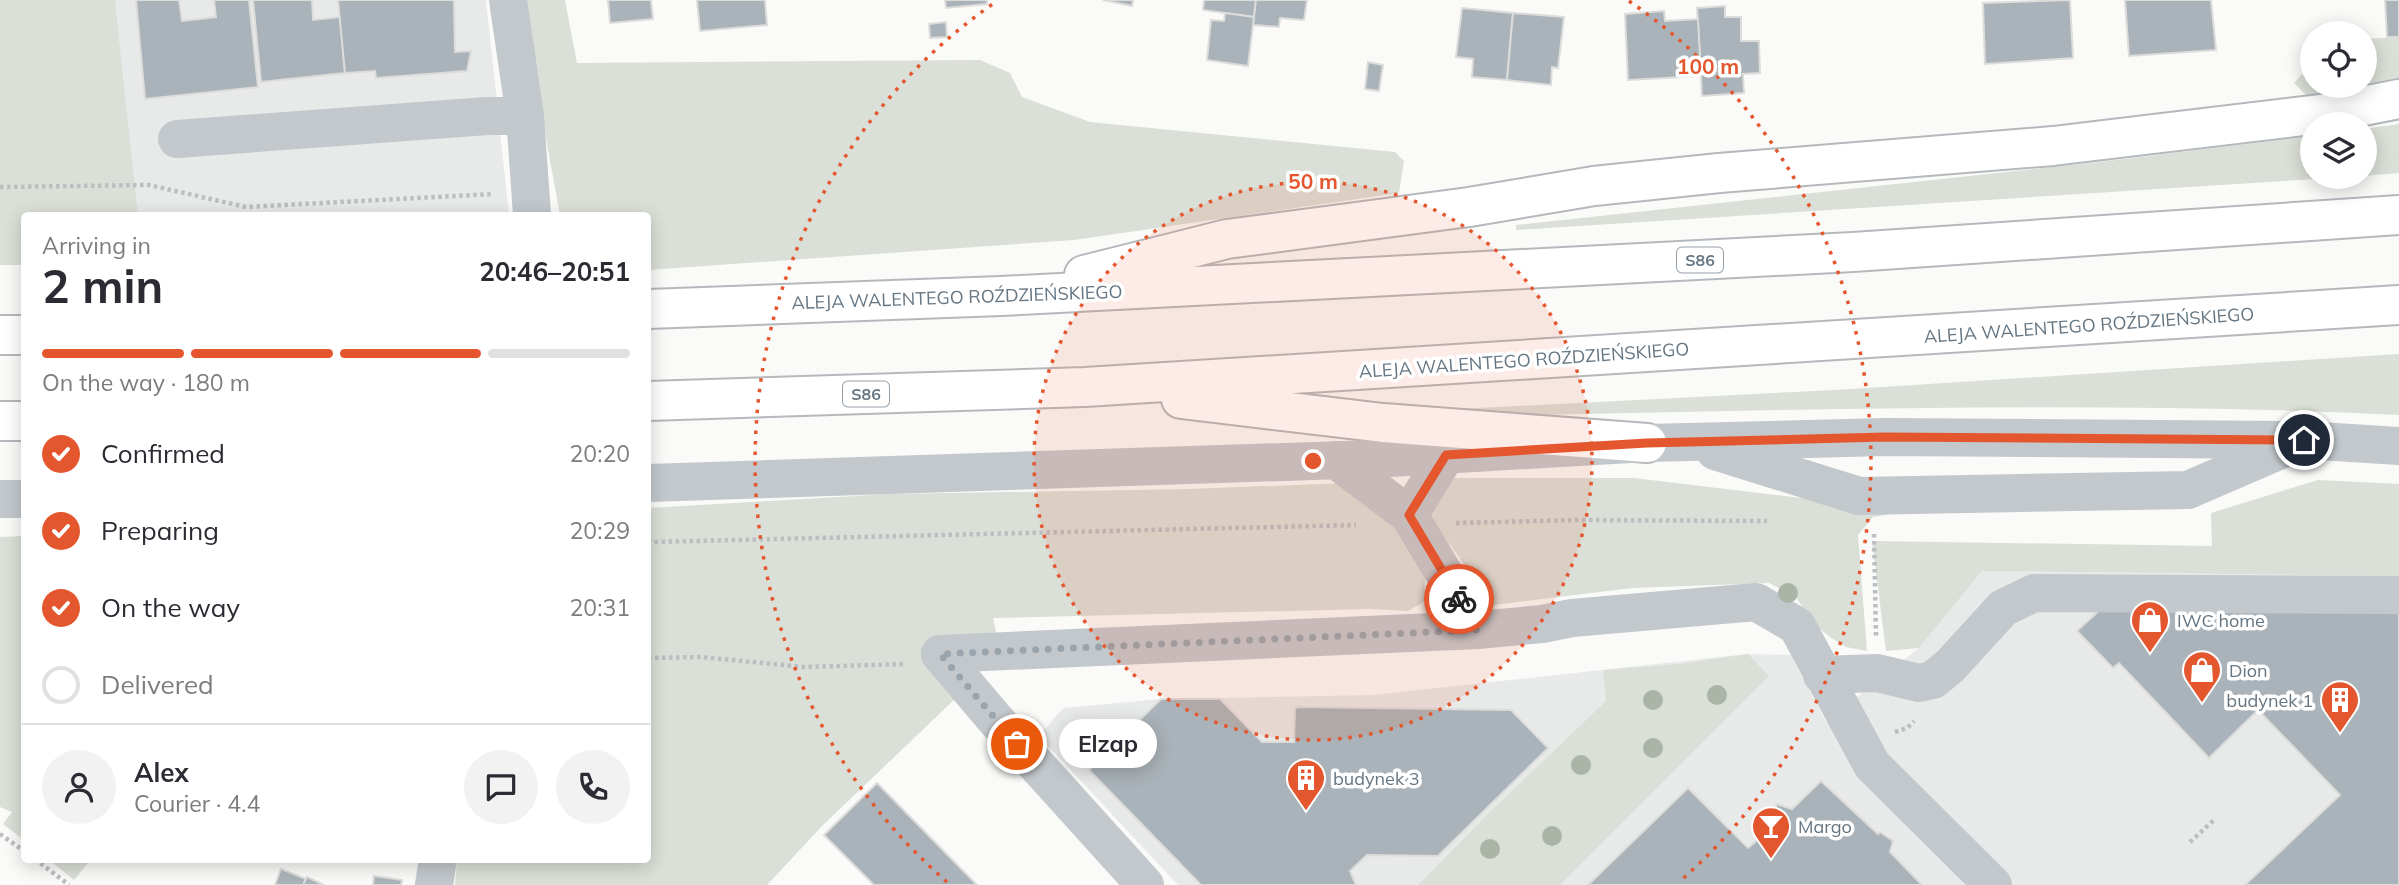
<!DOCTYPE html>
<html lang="en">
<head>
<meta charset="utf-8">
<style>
  body { margin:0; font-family:Mulish,sans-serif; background:#f2f2f3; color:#2b2b33; height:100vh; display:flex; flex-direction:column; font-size:26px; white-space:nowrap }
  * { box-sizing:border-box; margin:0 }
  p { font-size:23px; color:#7c7c81 }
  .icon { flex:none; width:38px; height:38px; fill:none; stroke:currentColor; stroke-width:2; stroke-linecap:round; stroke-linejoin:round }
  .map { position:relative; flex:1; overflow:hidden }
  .drawer { position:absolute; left:21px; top:212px; width:630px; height:651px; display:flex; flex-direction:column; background:#fff; border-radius:7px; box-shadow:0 4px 18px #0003 }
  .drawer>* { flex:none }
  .buttons { position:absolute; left:2300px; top:21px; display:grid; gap:14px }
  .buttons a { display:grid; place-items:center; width:77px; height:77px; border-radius:50%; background:#fff; box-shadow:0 4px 18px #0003; font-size:35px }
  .pin { position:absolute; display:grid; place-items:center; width:60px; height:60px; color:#fff; margin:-30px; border:4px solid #fff; border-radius:50%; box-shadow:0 2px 7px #0007 }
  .courier { position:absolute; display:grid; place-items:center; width:70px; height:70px; margin:-35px; border:5px solid #e4572e; border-radius:50%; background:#fff; color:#222; box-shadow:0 2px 9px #0007 }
  .bubble { position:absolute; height:49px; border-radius:24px; background:#fff; box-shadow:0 4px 18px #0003; font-size:23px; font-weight:700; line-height:49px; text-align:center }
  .headline em { font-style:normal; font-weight:700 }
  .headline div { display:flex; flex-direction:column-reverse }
  .headline { display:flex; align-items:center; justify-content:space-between; height:119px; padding:0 21px }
  h1 { font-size:46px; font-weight:700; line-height:52px }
  .bar { display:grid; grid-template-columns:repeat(4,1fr); gap:10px 7px; align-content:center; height:84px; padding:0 21px }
  .bar i { height:9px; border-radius:5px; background:#e1e1e2 }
  .bar .selected { background:#e4572e }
  .bar p { grid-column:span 4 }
  .line { display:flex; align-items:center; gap:18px; padding:0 21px; border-top:2px solid #e1e1e2 }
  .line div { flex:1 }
  .round { display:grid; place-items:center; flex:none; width:74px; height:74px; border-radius:37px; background:#f2f2f3 }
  ol { padding:0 21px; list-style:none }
  li { display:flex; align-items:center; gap:21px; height:77px }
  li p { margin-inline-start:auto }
  li .icon { padding:7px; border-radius:50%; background:#e4572e; color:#fff; stroke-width:4 }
  li:last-child { color:#7c7c81 }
  li i { width:38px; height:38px; border:4px solid #e1e1e2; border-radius:50% }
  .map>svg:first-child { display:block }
  .built { fill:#e8e9e9 }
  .green { fill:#dadfd7 }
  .building { fill:#aab3b9; stroke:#dcdcda; stroke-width:2 }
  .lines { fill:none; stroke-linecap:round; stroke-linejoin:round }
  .highway-casing { stroke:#b4b9bd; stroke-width:42 }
  .path { stroke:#bbbfc2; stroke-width:4.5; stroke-dasharray:3.5 3.5; stroke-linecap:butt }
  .minor { stroke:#c3c8cc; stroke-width:38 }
  .highway { stroke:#fff; stroke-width:38 }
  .tree { fill:#aab4a7 }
  .done { stroke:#99a4ac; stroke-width:7; stroke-dasharray:0 12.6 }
  .route { stroke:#e4572e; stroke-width:9 }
  .ring { fill:none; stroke:#e4572e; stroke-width:3.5; stroke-dasharray:3.5 7 }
  .labels { text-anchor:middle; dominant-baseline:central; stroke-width:7; stroke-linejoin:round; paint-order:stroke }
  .shield { fill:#fff; stroke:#939fa8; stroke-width:2 }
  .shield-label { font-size:16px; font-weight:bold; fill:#657683 }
  .street-label { font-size:18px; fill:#657683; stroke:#fff }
  .poi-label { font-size:18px; fill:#657683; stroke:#fff; text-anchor:start }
  .centre { fill:#e4572e; stroke:#fff; stroke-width:3.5 }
  .ring-label { font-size:21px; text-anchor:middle; font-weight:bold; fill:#e4572e; stroke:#fff; stroke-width:7; stroke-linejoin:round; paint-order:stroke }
</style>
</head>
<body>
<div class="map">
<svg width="2399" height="885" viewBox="0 0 2399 885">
  <rect width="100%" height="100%" fill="#fafaf8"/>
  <g class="built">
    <polygon points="115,0 486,0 509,215 138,215"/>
    <polygon points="1982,571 2399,576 2399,885 1178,885 1039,736 1063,708 1161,699 1373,695 1748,654 1791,655 1826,722 1919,648"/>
  </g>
  <g class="green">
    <polygon points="0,0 115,0 138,215 24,215 24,265 0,265"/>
    <polygon points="527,0 565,0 577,63 980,60 1010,73 1022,97 1090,122 1395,152 1404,161 1399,193 1074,240 648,270 648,215 560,215 547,144"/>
    <polygon points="2399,37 2399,82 2310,99 2294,83 2312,63 2312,86 2364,86 2364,39"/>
    <polygon points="2399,124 2399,173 2364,176 2364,129"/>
    <polygon points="2312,136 2312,177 2346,177 1516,230 1516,225 2108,161"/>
    <path d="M2399 354V415C2097 400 1793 410 1490 416L1438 410 1835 390Z"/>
    <polygon points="1445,478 1634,478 1908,511 1873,517 1858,535 1867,651 1846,647 1831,638 1813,623 1796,597 1769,583 1632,588 1494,605 1442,534 1429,511"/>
    <polygon points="2318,480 2399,484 2399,576 1982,571 1919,648 1886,651 1872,541 2212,546 2211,513"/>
    <polygon points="1347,483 1373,501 1403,538 1425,577 1424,602 1408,611 1370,609 993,618 999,647 956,698 823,825 767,885 455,885 457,859 648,859 648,508 889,494 1189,489"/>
    <polygon points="24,536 24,840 3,824 12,812 0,807 0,537"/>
    <polygon points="1748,654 1769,676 1560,885 1418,885 1492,810 1606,701 1603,670 1680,664"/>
    <polygon points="48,859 91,859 74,880"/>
  </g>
  <g class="building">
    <polygon points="136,0 179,0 182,21 216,17 214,0 249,0 258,87 145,99"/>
    <polygon points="253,0 312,0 313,20 340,17 345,73 261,82"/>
    <polygon points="338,0 454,0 455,52 471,51 467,71 376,78 375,71 345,73"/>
    <polygon points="608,0 651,0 653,19 610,23"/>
    <polygon points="697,0 765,0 767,25 700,31"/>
    <polygon points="945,0 987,0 987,4 946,8"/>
    <polygon points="1103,0 1133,0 1132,6"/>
    <polygon points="1204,0 1256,0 1254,17 1203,10"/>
    <polygon points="1256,0 1307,0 1304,20 1280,18 1279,27 1253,25"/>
    <polygon points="2070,0 2073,58 1985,64 1983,3"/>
    <polygon points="2125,0 2211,0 2216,50 2129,56"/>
    <polygon points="2385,0 2399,0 2399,37 2387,37"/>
    <polygon points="1725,6 1725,17 1741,17 1741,41 1759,41 1760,73 1743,74 1744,93 1702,96 1697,8"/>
    <polygon points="1462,8 1513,13 1507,80 1472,77 1473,59 1456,57"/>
    <polygon points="1664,11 1665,21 1698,19 1701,76 1628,80 1625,14"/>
    <polygon points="1225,13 1254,17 1248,66 1207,60 1211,20 1224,21"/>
    <polygon points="1513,13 1564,17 1558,68 1552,67 1551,85 1507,80"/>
    <polygon points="946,22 947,37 930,38 929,24"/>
    <polygon points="1368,62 1383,65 1379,91 1365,89"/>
    <polygon points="2104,606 2399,613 2399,885 2245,885 2340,795 2258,710 2209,758 2119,663 2113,668 2077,631"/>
    <polygon points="1161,699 1220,699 1262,742 1294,742 1295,709 1297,707 1511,710 1548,748 1438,856 1367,855 1350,871 1356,885 1201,885 1089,770"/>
    <polygon points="1821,781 1878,834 1880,832 1893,841 1890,852 1922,885 1588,885 1688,788 1748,848 1779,822 1773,816 1777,804 1792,809"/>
    <polygon points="877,783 977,885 874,885 824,835"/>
    <polygon points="281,869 306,879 303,885 275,885"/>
    <polygon points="374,876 402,880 401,885 373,885"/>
    <polygon points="307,877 324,885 303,885"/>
  </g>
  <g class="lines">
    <defs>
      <g id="highway">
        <polyline points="1084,275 1227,239 1469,207 1594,186 1719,173 2053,146 2328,113 2399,99"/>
        <polyline points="648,309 1001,296 1853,252 2399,215"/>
        <polyline points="0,335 24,335"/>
        <polyline points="1181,399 1383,423 1647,443"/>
        <polyline points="648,401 1085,387 2399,305"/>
        <polyline points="0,421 24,421"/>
      </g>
    </defs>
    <use href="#highway" class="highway-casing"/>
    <g class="path">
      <polyline points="0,187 149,185 246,207 493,194"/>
      <polyline points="1456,523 1578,520 1767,521"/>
      <polyline points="1874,534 1876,637"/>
      <polyline points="648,540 653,542 1356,525"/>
      <polyline points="648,658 701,657 804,667 905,664"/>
      <polyline points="1895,732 1907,728 1914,721"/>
      <polyline points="0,834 24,851"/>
      <polyline points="2190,842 2214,820"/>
      <polyline points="35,859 69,885"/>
    </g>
    <g class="minor">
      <polyline points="508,0 525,116 532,215"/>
      <polyline points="177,139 487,116 525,116"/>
      <polyline points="1715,451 1859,496 2188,490 2290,446"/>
      <polyline points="1336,460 1409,515 1478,630"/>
      <polyline points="648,483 1373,459 1647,443 1885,437 2304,440 2399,446"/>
      <polyline points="0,499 24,499"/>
      <polyline points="1409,515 1446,455"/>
      <polyline points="940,654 1478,630 1542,624 1572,618 1756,602 1797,626 1872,765 1993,885"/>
      <polyline points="940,654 994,718 1145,885"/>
      <polyline points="1822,675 1877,673 1919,683 1933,680 1950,666 2003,608 2034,593 2399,595"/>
      <polyline points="434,885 438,859"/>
    </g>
    <use href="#highway" class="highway"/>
  </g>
  <g class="tree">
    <circle cx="1788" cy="593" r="10"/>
    <circle cx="1717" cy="695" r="10"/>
    <circle cx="1653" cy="700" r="10"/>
    <circle cx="1653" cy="748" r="10"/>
    <circle cx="1581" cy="765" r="10"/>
    <circle cx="1552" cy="836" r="10"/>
    <circle cx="1490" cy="849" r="10"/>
  </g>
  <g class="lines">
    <polyline class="done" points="1017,744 940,654 1478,630 1459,599"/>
    <polyline class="route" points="1459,599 1409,515 1446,455 1647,443 1885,437 2304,440"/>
  </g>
  <circle cx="1313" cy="461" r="279" fill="#e4572e" fill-opacity=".12"/>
  <g class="ring">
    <circle cx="1313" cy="461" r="279"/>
    <path d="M947 882A558 558 0 0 1 997 1M1629 1A558 558 0 0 1 1679 882"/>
  </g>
  <defs>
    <symbol id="shop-pin" viewBox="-11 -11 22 30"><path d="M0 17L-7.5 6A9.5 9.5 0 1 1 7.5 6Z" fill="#e4572e" stroke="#fff"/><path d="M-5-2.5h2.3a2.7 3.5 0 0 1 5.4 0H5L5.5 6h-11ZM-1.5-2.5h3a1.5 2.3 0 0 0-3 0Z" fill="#fff"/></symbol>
    <symbol id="building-pin" viewBox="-11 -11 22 30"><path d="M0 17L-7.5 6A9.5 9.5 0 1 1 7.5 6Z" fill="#e4572e" stroke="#fff"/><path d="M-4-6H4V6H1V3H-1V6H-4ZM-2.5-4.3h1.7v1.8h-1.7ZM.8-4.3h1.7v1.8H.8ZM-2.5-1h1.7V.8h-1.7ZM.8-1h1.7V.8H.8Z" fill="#fff"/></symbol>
    <symbol id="bar-pin" viewBox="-11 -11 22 30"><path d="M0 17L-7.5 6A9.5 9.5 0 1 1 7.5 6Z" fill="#e4572e" stroke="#fff"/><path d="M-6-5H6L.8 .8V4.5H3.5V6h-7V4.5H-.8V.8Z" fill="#fff"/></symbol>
  </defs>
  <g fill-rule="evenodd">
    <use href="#shop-pin" x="2128" y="598" width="44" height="60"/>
    <use href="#shop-pin" x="2180" y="648" width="44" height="60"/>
    <use href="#building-pin" x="2318" y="678" width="44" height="60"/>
    <use href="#building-pin" x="1284" y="756" width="44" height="60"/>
    <use href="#bar-pin" x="1749" y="804" width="44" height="60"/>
  </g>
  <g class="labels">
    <g class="shield">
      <rect x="1677" y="247.5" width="46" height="25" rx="5"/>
      <rect x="843" y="381.5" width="46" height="25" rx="5"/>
    </g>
    <g class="shield-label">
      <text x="1700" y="260">S86</text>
      <text x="866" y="394">S86</text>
    </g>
    <g class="street-label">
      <text transform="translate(957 297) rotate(-2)">ALEJA WALENTEGO ROŹDZIEŃSKIEGO</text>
      <text transform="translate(2089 325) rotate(-4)">ALEJA WALENTEGO ROŹDZIEŃSKIEGO</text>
      <text transform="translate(1524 360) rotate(-4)">ALEJA WALENTEGO ROŹDZIEŃSKIEGO</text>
    </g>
    <g class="poi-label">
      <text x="2177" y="620">IWC home</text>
      <text x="2229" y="670">Dion</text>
      <text x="2313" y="700" text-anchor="end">budynek 1</text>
      <text x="1333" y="778">budynek 3</text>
      <text x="1798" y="826">Margo</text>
    </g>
  </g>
  <circle cx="1313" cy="461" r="10" class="centre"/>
  <g class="ring-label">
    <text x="1708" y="74">100 m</text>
    <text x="1313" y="189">50 m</text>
  </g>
</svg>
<div class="buttons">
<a><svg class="icon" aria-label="locate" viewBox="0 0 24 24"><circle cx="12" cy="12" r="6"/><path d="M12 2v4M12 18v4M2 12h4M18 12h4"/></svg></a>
<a><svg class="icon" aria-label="layers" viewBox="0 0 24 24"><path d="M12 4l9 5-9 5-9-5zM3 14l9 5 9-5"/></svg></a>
</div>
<div class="pin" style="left:1017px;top:744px;background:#ea580c"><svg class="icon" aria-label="bag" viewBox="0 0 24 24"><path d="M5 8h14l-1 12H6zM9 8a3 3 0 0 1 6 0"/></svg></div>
<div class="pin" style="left:2304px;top:440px;background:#1f2937"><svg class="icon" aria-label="home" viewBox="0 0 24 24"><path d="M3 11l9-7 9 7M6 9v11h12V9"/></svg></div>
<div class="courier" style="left:1459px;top:599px"><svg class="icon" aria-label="bike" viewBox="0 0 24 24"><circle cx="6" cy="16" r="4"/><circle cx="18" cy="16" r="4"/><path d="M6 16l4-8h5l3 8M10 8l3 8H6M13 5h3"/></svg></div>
<div class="bubble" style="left:1059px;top:719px;width:98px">Elzap</div>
<section class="drawer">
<div class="headline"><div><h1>2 min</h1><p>Arriving in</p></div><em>20:46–20:51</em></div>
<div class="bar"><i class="selected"></i><i class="selected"></i><i class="selected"></i><i></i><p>On the way · 180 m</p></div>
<ol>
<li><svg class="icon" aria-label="check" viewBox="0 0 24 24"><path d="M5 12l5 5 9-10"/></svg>Confirmed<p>20:20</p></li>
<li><svg class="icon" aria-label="check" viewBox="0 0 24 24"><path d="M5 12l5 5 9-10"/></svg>Preparing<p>20:29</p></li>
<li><svg class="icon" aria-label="check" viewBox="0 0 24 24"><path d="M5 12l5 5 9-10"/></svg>On the way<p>20:31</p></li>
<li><i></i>Delivered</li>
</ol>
<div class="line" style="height:126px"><a class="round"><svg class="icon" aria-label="person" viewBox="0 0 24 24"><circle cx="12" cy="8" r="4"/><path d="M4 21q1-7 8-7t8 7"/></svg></a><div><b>Alex</b><p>Courier · 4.4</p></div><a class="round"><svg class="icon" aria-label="chat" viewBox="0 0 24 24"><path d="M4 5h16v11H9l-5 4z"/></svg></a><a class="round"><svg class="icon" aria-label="phone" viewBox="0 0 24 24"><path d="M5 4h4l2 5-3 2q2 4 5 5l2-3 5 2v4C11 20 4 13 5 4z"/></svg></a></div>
</section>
</div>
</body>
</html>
